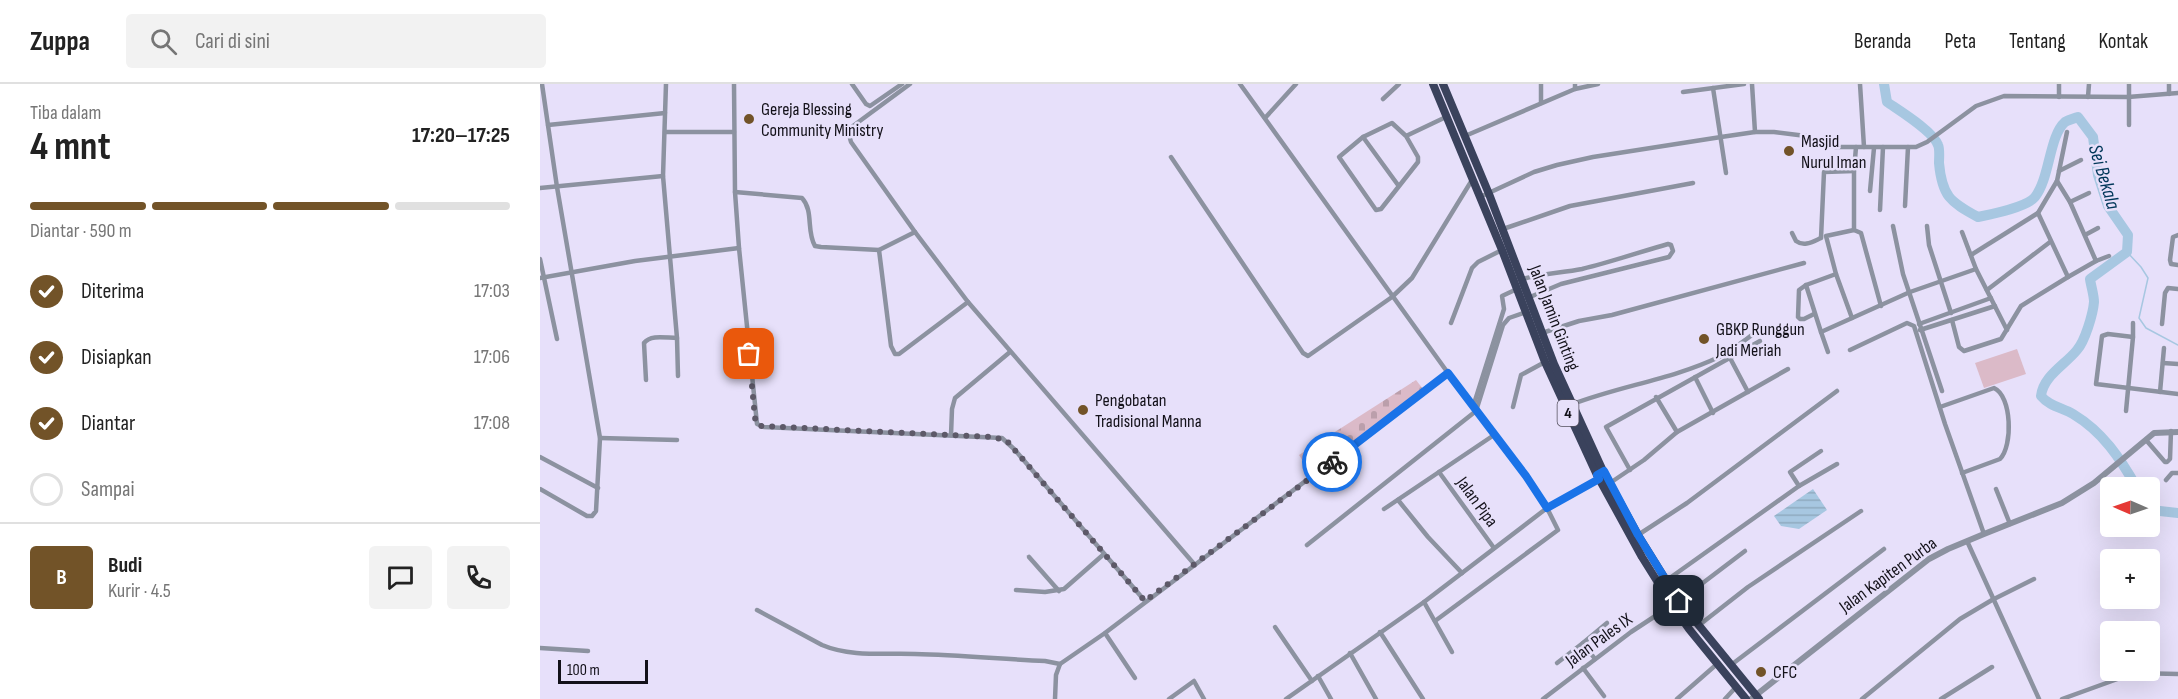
<!DOCTYPE html>
<html lang="id">
<head>
<meta charset="utf-8">
<style>
  body { margin:0; font-family:"Sofia Sans Condensed",sans-serif; background:#f2f2f2; color:#222; height:100vh; display:flex; flex-direction:column; font-size:22px; white-space:nowrap }
  * { box-sizing:border-box; margin:0 }
  p { font-size:20px; color:#767676 }
  .icon { flex:none; width:33px; height:33px; fill:none; stroke:currentColor; stroke-width:2; stroke-linecap:round; stroke-linejoin:round }
  .map { position:relative; flex:1; overflow:hidden }
  .panel { display:flex; flex-direction:column; background:#fff; width:540px }
  .panel>* { flex:none }
  .needle { width:39px; rotate:272deg }
  .fabs { position:absolute; left:1560px; top:393px; display:grid; gap:12px }
  .fabs a { display:grid; place-items:center; width:60px; height:60px; border-radius:6px; background:#fff; box-shadow:0 6px 24px #0002; font-size:30px }
  .scale { position:absolute; left:18px; bottom:15px; width:90px; box-sizing:border-box; padding-left:6px; border:3px solid #131119; border-top:0; font-size:16px; line-height:21px; white-space:nowrap; color:#131119; -webkit-text-stroke:4px #e7e0fa; paint-order:stroke }
  .pin { position:absolute; display:grid; place-items:center; width:51px; height:51px; color:#fff; margin:-26px; border-radius:12px; box-shadow:0 3px 9px #0006 }
  .courier { position:absolute; display:grid; place-items:center; width:60px; height:60px; margin:-30px; border:4px solid #1a73e8; border-radius:50%; background:#fff; color:#222; box-shadow:0 2px 8px #0007 }
  .summary em { font-style:normal; font-weight:700 }
  .summary div { display:flex; flex-direction:column-reverse }
  .summary { display:flex; align-items:center; justify-content:space-between; height:102px; padding:0 30px }
  h1 { font-size:39px; font-weight:700; line-height:45px }
  .bar { display:grid; grid-template-columns:repeat(4,1fr); gap:9px 6px; align-content:center; height:72px; padding:0 30px }
  .bar i { height:8px; border-radius:4px; background:#e0e0e0 }
  .bar .on { background:#725328 }
  .bar p { grid-column:span 4 }
  .line { display:flex; align-items:center; gap:15px; padding:0 30px; border-top:2px solid #e0e0e0 }
  .line div { flex:1 }
  .round { display:grid; place-items:center; flex:none; width:63px; height:63px; border-radius:6px; background:#f2f2f2 }
  ol { padding:0 30px; list-style:none }
  li { display:flex; align-items:center; gap:18px; height:66px }
  li p { margin-inline-start:auto }
  li .icon { padding:6px; border-radius:50%; background:#725328; color:#fff; stroke-width:4 }
  li:last-child { color:#767676 }
  li i { width:33px; height:33px; border:3px solid #e0e0e0; border-radius:50% }
  header { display:flex; align-items:center; gap:36px; box-sizing:border-box; height:84px; padding:0 30px; background:#fff; border-bottom:2px solid #e0e0e0 }
  header strong { font-size:28px }
  nav { display:flex; gap:33px; margin-inline-start:auto; font-size:21px }
  .search { width:420px; height:54px; background:#f2f2f2; display:flex; align-items:center; gap:15px; box-sizing:border-box; padding:0 21px; border-radius:6px; color:#767676; font-size:22px }
  main { display:flex; flex:1; min-height:0 }
  .map>svg:first-child { display:block }
  .grass { fill:#dbbac8 }
  .cemetery { fill:url(#cemetery-stones) }
  .water { fill:url(#water-rules) }
  .lines { fill:none; stroke-linecap:round; stroke-linejoin:round }
  .stream { stroke:#a7c7e1; stroke-width:1.5 }
  .river { stroke:#a7c7e1; stroke-width:10 }
  .minor { stroke:#8c92a0; stroke-width:4.5 }
  .tertiary { stroke:#8c92a0; stroke-width:6 }
  .trunk { stroke:#3a425c; stroke-width:8 }
  .done { stroke:#5d5968; stroke-width:6; stroke-dasharray:0 10.8 }
  .route { stroke:#1a73e8; stroke-width:8 }
  .poi-dot { fill:#725328; stroke:#e7e0fa; stroke-width:2 }
  .labels { text-anchor:middle; dominant-baseline:central; stroke-width:5; stroke-linejoin:round; paint-order:stroke }
  .shield { fill:#e7e0fa; stroke:#534f5c; stroke-width:1.5 }
  .shield-label { font-size:16px; font-weight:bold; fill:#131119 }
  .poi-label { font-size:18px; fill:#131119; stroke:#e7e0fa; text-anchor:start }
  .street-label { font-size:18px; fill:#131119; stroke:#e7e0fa }
  .water-label { font-size:20px; font-style:italic; fill:#003759; stroke:#e7e0fa }
</style>
</head>
<body>
<header>
<strong>Zuppa</strong>
<div class="search"><svg class="icon" aria-label="search" viewBox="0 0 24 24"><circle cx="10" cy="10" r="6"/><path d="M15 15l6 6"/></svg>Cari di sini</div>
<nav><a>Beranda</a><a>Peta</a><a>Tentang</a><a>Kontak</a></nav>
</header>
<main>
<section class="panel">
<div class="summary"><div><h1>4 mnt</h1><p>Tiba dalam</p></div><em>17:20–17:25</em></div>
<div class="bar"><i class="on"></i><i class="on"></i><i class="on"></i><i></i><p>Diantar · 590 m</p></div>
<ol>
<li><svg class="icon" aria-label="check" viewBox="0 0 24 24"><path d="M5 12l5 5 9-10"/></svg>Diterima<p>17:03</p></li>
<li><svg class="icon" aria-label="check" viewBox="0 0 24 24"><path d="M5 12l5 5 9-10"/></svg>Disiapkan<p>17:06</p></li>
<li><svg class="icon" aria-label="check" viewBox="0 0 24 24"><path d="M5 12l5 5 9-10"/></svg>Diantar<p>17:08</p></li>
<li><i></i>Sampai</li>
</ol>
<div class="line" style="height:108px"><b class="round" style="background:#725328;color:#fff">B</b><div><b>Budi</b><p>Kurir · 4.5</p></div><a class="round"><svg class="icon" aria-label="chat" viewBox="0 0 24 24"><path d="M4 5h16v11H9l-5 4z"/></svg></a><a class="round"><svg class="icon" aria-label="phone" viewBox="0 0 24 24"><path d="M5 4h4l2 5-3 2q2 4 5 5l2-3 5 2v4C11 20 4 13 5 4z"/></svg></a></div>
</section>
<div class="map">
<svg width="1638" height="615" viewBox="0 0 1638 615">
  <defs>
    <pattern id="cemetery-stones" width="16" height="16" patternUnits="userSpaceOnUse" patternTransform="scale(1.5)"><rect width="16" height="16" fill="#dbbac8"/><path d="M2 7V4a2 2 0 0 1 4 0v3zM10 15v-3a2 2 0 0 1 4 0v3z" fill="#bb9fab"/></pattern>
    <pattern id="water-rules" width="6" height="5" patternUnits="userSpaceOnUse" patternTransform="scale(1.5)"><rect width="6" height="5" fill="#a7c7e1"/><path d="M0 2.5h6" fill="none" stroke="#8faac0"/></pattern>
  </defs>
  <rect width="100%" height="100%" fill="#e7e0fa"/>
  <polygon class="grass" points="1477,265 1486,290 1444,304 1435,279"/>
  <polygon class="cemetery" points="876,296 883,305 772,391 759,371"/>
  <polygon class="water" points="1273,405 1287,426 1259,445 1241,442 1234,432"/>
  <g class="lines">
    <polyline class="stream" points="1587,168 1601,183 1608,194 1599,234 1606,244 1638,261"/>
    <g class="river">
      <path d="M1344 0 1347 18C1360 27 1393 47 1398 61 1400 65 1399 74 1399 79 1402 112 1410 118 1438 133 1452 130 1487 123 1495 113 1510 94 1509 52 1525 38 1528 36 1535 34 1538 33L1553 53 1558 91 1568 122 1588 151 1587 168 1550 195C1551 202 1554 211 1554 218 1553 230 1545 257 1537 266 1525 281 1503 292 1501 312 1509 322 1523 324 1533 330 1563 348 1580 374 1597 404"/>
      <polyline points="1610,424 1611,426 1638,429"/>
    </g>
    <g class="minor">
      <polyline points="126,0 123,92 137,254 138,292"/>
      <polyline points="194,0 195,108 199,164 217,340 224,343 462,354 474,365 605,517"/>
      <polyline points="312,0 326,20 330,22 362,0"/>
      <path d="M370 0 313 42C308 47 309 51 311 58L375 148 428 218 655 481"/>
      <polyline points="1001,0 1001,19"/>
      <polyline points="1035,0 1035,5 1058,0"/>
      <polyline points="1212,0 1215,48"/>
      <polyline points="1320,0 1324,63"/>
      <polyline points="1173,4 1186,89"/>
      <polyline points="1143,8 1204,0"/>
      <polyline points="1629,10 1629,0"/>
      <polyline points="1519,13 1519,0"/>
      <polyline points="1548,13 1549,0"/>
      <polyline points="843,15 859,0"/>
      <polyline points="725,34 756,0"/>
      <polyline points="8,41 125,29"/>
      <polyline points="1589,41 1589,0"/>
      <polyline points="125,48 194,48"/>
      <polyline points="866,52 852,39 823,53 799,73 836,126 841,125 878,78 878,73 866,52 906,33"/>
      <polyline points="925,52 1035,5"/>
      <polyline points="823,53 858,101"/>
      <polyline points="1316,63 1314,87 1314,146 1321,149 1341,222"/>
      <polyline points="631,73 763,269 768,272 852,213 872,194 932,96"/>
      <polyline points="1519,87 1541,76"/>
      <polyline points="1517,97 1530,118 1556,177 1528,193"/>
      <polyline points="0,104 123,92"/>
      <polyline points="1330,107 1334,64"/>
      <path d="M195 108 262 114C274 127 266 147 275 162L281 163 339 166 375 148"/>
      <polyline points="940,113 994,88 1017,81 1053,73 1181,53 1215,48 1234,48 1266,52 1286,62 1296,63 1376,63 1387,58 1436,22 1464,12 1588,13 1638,9"/>
      <polyline points="1530,118 1549,109"/>
      <polyline points="1365,122 1368,63"/>
      <polyline points="1340,126 1343,63"/>
      <polyline points="1353,142 1363,190 1402,307"/>
      <polyline points="1387,142 1389,161 1411,229"/>
      <polyline points="963,145 1030,122 1153,99"/>
      <polyline points="1422,148 1436,185 1467,246"/>
      <path d="M1252 149 1256 157C1264 163 1272 158 1281 154"/>
      <polyline points="1545,151 1558,144"/>
      <polyline points="1638,151 1633,153 1630,176 1631,180 1638,181"/>
      <polyline points="1281,154 1284,88 1314,87"/>
      <polyline points="339,166 351,262 355,270 359,270 428,218"/>
      <polyline points="1431,171 1498,129"/>
      <polyline points="0,175 17,255"/>
      <polyline points="1556,177 1569,172"/>
      <polyline points="0,194 95,177 199,164"/>
      <path d="M983 195C1003 189 1022 189 1042 185 1071 178 1100 168 1128 160L1131 161 1133 167 1129 173 1021 200 990 213"/>
      <polyline points="1266,201 1281,248 1370,208 1436,185"/>
      <polyline points="1447,206 1510,158"/>
      <polyline points="1274,230 1264,235 1260,235 1258,233 1259,206 1266,201 1296,190"/>
      <polyline points="1312,234 1296,190 1286,152 1314,146"/>
      <polyline points="1412,236 1419,263 1424,267 1461,255 1481,222 1528,193 1498,129 1517,97 1527,48"/>
      <polyline points="911,239 932,184 938,178 962,166"/>
      <polyline points="1593,239 1593,253 1568,250 1562,252 1556,300 1638,310"/>
      <polyline points="1379,240 1451,214"/>
      <polyline points="1622,240 1625,209 1628,204 1638,205"/>
      <polyline points="1380,246 1455,222"/>
      <polyline points="1281,248 1288,268"/>
      <polyline points="1002,249 1039,237 1072,231 1264,179"/>
      <polyline points="1310,266 1367,239 1374,242 1405,340 1444,450"/>
      <polyline points="1190,274 1208,308"/>
      <polyline points="1623,279 1638,280"/>
      <polyline points="1155,293 1173,329"/>
      <path d="M106 296 104 259C111 250 126 254 137 254"/>
      <polyline points="1620,308 1624,264"/>
      <polyline points="1116,313 1137,348"/>
      <path d="M1033 320C1080 302 1133 295 1179 273 1194 265 1207 255 1221 244"/>
      <polyline points="933,323 964,225 962,212 977,205"/>
      <polyline points="973,323 981,291 1005,278"/>
      <path d="M1400 323 1454 304C1472 312 1473 362 1460 375L1422 389"/>
      <polyline points="1586,327 1593,253"/>
      <polyline points="411,351 412,325 415,314 470,268"/>
      <polyline points="60,354 137,356"/>
      <polyline points="1606,356 1625,378 1627,378 1630,375 1631,347"/>
      <polyline points="0,373 58,404"/>
      <polyline points="1090,386 1066,343 1220,257"/>
      <polyline points="899,388 954,464"/>
      <polyline points="1626,396 1632,389 1638,389"/>
      <polyline points="1070,399 1104,376 1137,348 1248,285"/>
      <polyline points="1259,402 1250,388 1281,367"/>
      <polyline points="0,405 47,432 52,432 56,427 60,354 17,103 2,0"/>
      <polyline points="1456,405 1470,440"/>
      <polyline points="858,416 888,453 922,489"/>
      <polyline points="844,425 954,351"/>
      <polyline points="1098,451 1147,419 1297,307"/>
      <polyline points="1427,457 1499,615"/>
      <polyline points="767,461 936,327 963,241 969,234 986,228"/>
      <polyline points="489,473 519,507"/>
      <polyline points="1127,496 1259,402 1297,380"/>
      <polyline points="476,506 505,508 524,505 564,470"/>
      <polyline points="1139,517 1205,467"/>
      <polyline points="884,518 912,568"/>
      <path d="M217 526 282 561C310 573 345 569 375 570 418 571 462 575 505 577L520 580"/>
      <polyline points="895,537 1018,446 1007,424 986,392 908,289"/>
      <polyline points="1158,542 1208,503 1321,427"/>
      <polyline points="735,543 772,597"/>
      <polyline points="840,548 883,615"/>
      <polyline points="565,549 595,594"/>
      <polyline points="0,564 48,567"/>
      <polyline points="810,569 836,615"/>
      <polyline points="1055,575 1043,559 1067,539"/>
      <polyline points="1017,579 1043,559"/>
      <polyline points="1191,581 1344,465"/>
      <polyline points="1043,584 1064,612"/>
      <polyline points="778,592 791,615"/>
      <polyline points="515,615 516,591 520,580 565,549 908,289 700,0"/>
      <polyline points="629,615 654,597 664,615"/>
      <polyline points="746,615 884,518 1007,424 1059,395"/>
      <polyline points="1003,615 1091,548 1132,521"/>
      <polyline points="1137,615 1177,580"/>
      <polyline points="1185,615 1196,603"/>
      <polyline points="1322,615 1420,535 1452,516 1494,495"/>
      <polyline points="1401,615 1452,583"/>
      <polyline points="1522,615 1594,589 1638,590"/>
    </g>
    <polyline class="tertiary" points="1211,615 1389,475 1408,465 1444,450 1522,419 1554,399 1614,349 1638,348"/>
    <g class="trunk">
      <polyline points="893,0 962,166 1005,278 1057,391 1102,473 1132,521 1149,545 1206,615"/>
      <polyline points="903,0 949,110 1014,280 1063,387 1098,451 1139,517 1219,615"/>
    </g>
  </g>
  <g class="lines">
    <polyline class="done" points="209,270 215,334 217,340 220,342 453,353 467,357 605,517 792,378"/>
    <polyline class="route" points="792,378 908,289 986,392 1007,424 1059,395 1057,391 1064,387 1098,451 1139,517"/>
  </g>
  <g class="poi-dot">
    <circle cx="209" cy="35" r="6"/>
    <circle cx="1249" cy="67" r="6"/>
    <circle cx="1164" cy="255" r="6"/>
    <circle cx="543" cy="326" r="6"/>
    <circle cx="1221" cy="588" r="6"/>
  </g>
  <g class="labels">
    <rect class="shield" x="1017.5" y="316" width="21" height="26" rx="4.5"/>
    <g class="shield-label">
      <text x="1028" y="329">4</text>
    </g>
    <g class="poi-label">
      <text x="221" y="25">Gereja Blessing<tspan x="221" dy="21">Community Ministry</tspan></text>
      <text x="1261" y="57">Masjid<tspan x="1261" dy="21">Nurul Iman</tspan></text>
      <text x="1176" y="245">GBKP Runggun<tspan x="1176" dy="21">Jadi Meriah</tspan></text>
      <text x="555" y="316">Pengobatan<tspan x="555" dy="21">Tradisional Manna</tspan></text>
      <text x="1233" y="588">CFC</text>
    </g>
    <g class="street-label">
      <text transform="translate(1014 234) rotate(69)">Jalan Jamin Ginting</text>
      <text transform="translate(937 418) rotate(54)">Jalan Pipa</text>
      <text transform="translate(1348 491) rotate(-36)">Jalan Kapiten Purba</text>
      <text transform="translate(1059 556) rotate(-36)">Jalan Pales IX</text>
    </g>
    <g class="water-label">
      <text transform="translate(1564 93) rotate(73)">Sei Bekala</text>
    </g>
  </g>
</svg>
<div class="fabs">
<a><svg class="needle" viewBox="-14 -14 28 28"><path d="M0-13l5 13h-10z" fill="#e53935"/><path d="M0 13l5-13h-10z" fill="#767676"/></svg></a>
<a>+</a>
<a>−</a>
</div>
<div class="scale">100 m</div>
<div class="pin" style="left:209px;top:270px;background:#ea580c"><svg class="icon" aria-label="bag" viewBox="0 0 24 24"><path d="M5 8h14l-1 12H6zM9 8a3 3 0 0 1 6 0"/></svg></div>
<div class="pin" style="left:1139px;top:517px;background:#1f2937"><svg class="icon" aria-label="home" viewBox="0 0 24 24"><path d="M3 11l9-7 9 7M6 9v11h12V9"/></svg></div>
<div class="courier" style="left:792px;top:378px"><svg class="icon" aria-label="bike" viewBox="0 0 24 24"><circle cx="6" cy="16" r="4"/><circle cx="18" cy="16" r="4"/><path d="M6 16l4-8h5l3 8M10 8l3 8H6M13 5h3"/></svg></div>
</div>
</main>
</body>
</html>
